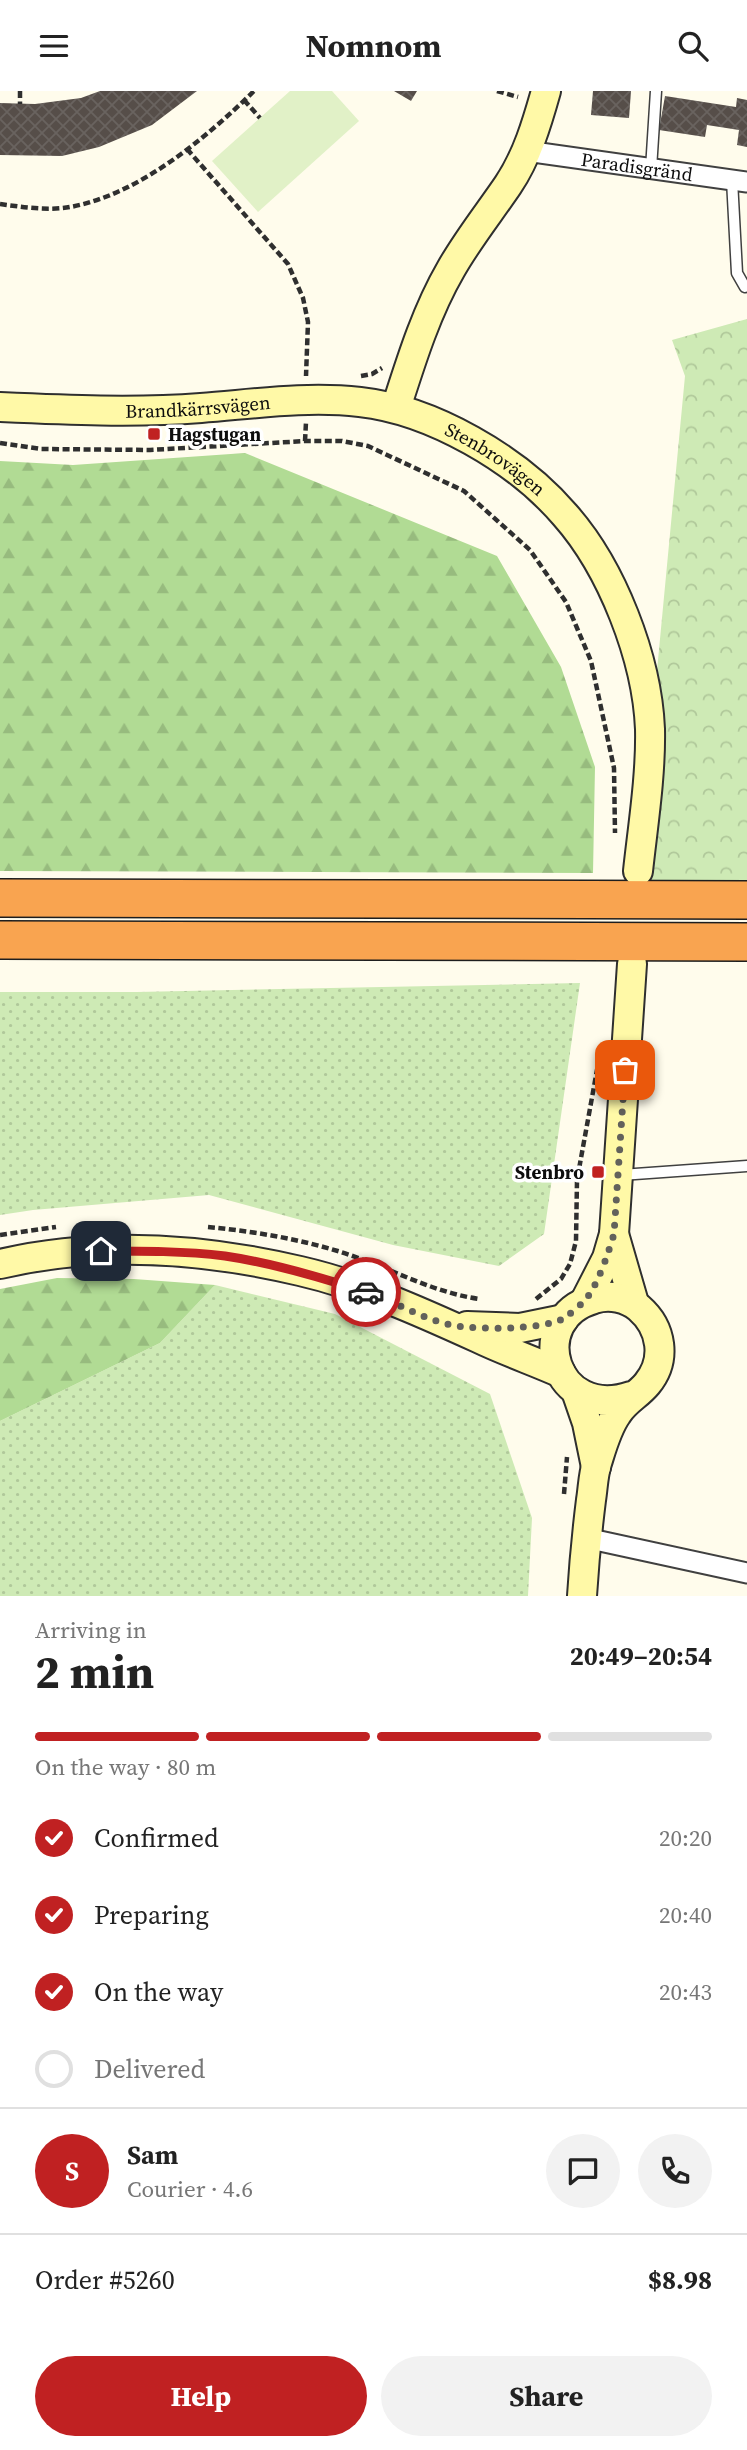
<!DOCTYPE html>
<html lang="en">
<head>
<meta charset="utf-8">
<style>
  body { margin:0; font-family:"Source Serif 4",serif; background:#f2f2f2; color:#222; height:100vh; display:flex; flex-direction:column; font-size:26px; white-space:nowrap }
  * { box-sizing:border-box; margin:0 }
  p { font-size:23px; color:#767676 }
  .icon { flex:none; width:38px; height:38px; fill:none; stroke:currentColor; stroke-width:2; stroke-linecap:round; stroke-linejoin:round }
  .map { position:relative; height:1505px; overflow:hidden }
  .drawer { display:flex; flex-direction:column; background:#fff; flex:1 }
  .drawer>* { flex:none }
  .pin { position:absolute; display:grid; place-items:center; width:60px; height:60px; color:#fff; margin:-30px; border-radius:14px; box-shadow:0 4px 10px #0006 }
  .courier { position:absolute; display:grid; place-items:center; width:70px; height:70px; margin:-35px; border:5px solid #c02122; border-radius:50%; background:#fff; color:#222; box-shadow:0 2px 9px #0007 }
  .head em { font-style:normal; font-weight:700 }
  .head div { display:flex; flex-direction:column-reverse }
  .head { display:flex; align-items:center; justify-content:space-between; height:119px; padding:0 35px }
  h1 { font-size:46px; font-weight:700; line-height:52px }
  .bar { display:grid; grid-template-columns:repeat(4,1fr); gap:10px 7px; align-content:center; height:84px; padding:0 35px }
  .bar i { height:9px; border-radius:5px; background:#e0e0e0 }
  .bar .selected { background:#c02122 }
  .bar p { grid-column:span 4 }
  .line { display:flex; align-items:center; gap:18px; padding:0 35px; border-top:2px solid #e0e0e0 }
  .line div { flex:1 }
  .round { display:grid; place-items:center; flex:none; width:74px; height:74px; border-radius:37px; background:#f2f2f2 }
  ol { padding:0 35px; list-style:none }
  li { display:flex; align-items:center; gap:21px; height:77px }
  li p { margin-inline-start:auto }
  li .icon { padding:7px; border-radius:50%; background:#c02122; color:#fff; stroke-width:4 }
  li:last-child { color:#767676 }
  li i { width:38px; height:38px; border:4px solid #e0e0e0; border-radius:50% }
  .cta { display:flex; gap:14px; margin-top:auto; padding:14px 35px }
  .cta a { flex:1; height:80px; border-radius:42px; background:#c02122; color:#fff; font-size:28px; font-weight:700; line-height:80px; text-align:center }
  .cta a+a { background:#f2f2f2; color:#222 }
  header { display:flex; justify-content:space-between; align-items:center; height:91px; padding:0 35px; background:#fff; font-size:32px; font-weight:700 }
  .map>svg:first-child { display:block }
  .grass { fill:url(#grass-dots) }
  .forest { fill:url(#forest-firs) }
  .park { fill:url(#park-crowns) }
  .pitch { fill:#e1f1c7 }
  .building { fill:url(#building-cross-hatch) }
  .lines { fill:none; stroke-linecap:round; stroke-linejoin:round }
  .lane-casing { stroke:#404040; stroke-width:13 }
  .street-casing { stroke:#404040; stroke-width:23 }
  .secondary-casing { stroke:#2f2f2f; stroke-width:32 }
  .highway-casing { stroke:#1e1e1e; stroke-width:40 }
  .path { stroke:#2f2f2f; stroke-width:4.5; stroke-dasharray:7 3.5; stroke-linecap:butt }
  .lane { stroke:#fff; stroke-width:10 }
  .street { stroke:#fff; stroke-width:19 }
  .secondary { stroke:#fff9a7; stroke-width:28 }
  .highway { stroke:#f9a450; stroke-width:37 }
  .done { stroke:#62615b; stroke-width:7; stroke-dasharray:0 12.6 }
  .route { stroke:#c02122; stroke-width:9 }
  .poi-dot { fill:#c02122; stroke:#fff; stroke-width:2.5 }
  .labels { text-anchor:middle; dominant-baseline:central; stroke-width:7; stroke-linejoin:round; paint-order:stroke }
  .street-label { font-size:19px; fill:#0d0d0d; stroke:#fff }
  .poi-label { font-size:19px; font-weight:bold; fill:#0d0d0d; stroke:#fff; text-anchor:start }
</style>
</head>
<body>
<header><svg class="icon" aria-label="menu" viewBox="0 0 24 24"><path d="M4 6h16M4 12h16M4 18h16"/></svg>Nomnom<svg class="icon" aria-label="search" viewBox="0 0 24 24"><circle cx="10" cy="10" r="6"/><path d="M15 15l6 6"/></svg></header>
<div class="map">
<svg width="747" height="1505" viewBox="0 0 747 1505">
  <defs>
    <pattern id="grass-dots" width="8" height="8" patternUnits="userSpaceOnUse" patternTransform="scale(1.75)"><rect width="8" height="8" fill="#ceeab5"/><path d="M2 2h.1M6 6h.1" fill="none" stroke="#b0c89a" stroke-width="1.8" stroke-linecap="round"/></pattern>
    <pattern id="forest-firs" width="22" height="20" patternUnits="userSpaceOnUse" patternTransform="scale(1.75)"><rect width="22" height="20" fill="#b1db94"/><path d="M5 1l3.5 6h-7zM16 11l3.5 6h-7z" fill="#97bb7e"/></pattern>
    <pattern id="park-crowns" width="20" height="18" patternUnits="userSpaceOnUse" patternTransform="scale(1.75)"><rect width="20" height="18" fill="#ceeab5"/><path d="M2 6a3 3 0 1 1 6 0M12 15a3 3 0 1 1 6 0" fill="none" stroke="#b0c89a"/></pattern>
    <pattern id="building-cross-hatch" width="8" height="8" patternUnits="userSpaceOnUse" patternTransform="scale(1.75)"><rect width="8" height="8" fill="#564e49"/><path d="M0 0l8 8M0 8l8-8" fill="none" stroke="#69635f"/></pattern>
  </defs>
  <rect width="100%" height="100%" fill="#fffcec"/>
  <g class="grass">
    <polygon points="580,892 544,1143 499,1175 393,1154 209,1104 33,1119 0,1124 0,901 137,901"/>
    <polygon points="215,1194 335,1223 490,1303 532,1427 528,1505 0,1505 0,1330 160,1252"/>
  </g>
  <g class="forest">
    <polygon points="245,362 497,465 561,576 595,676 593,782 0,780 0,370 73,374"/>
    <polygon points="57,1187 134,1188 215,1194 160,1252 0,1330 0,1198"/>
  </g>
  <polygon class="park" points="747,228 747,791 637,790 685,285 672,249"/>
  <polygon class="pitch" points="290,0 332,0 359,30 258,121 212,70"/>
  <g class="building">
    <polygon points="100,0 197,0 152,34 99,56 62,65 0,64 0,12 35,13 81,7"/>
    <polygon points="394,0 417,0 411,10"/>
    <polygon points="593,0 631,0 629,27 591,24"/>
    <polygon points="665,5 736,16 737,7 747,9 747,56 737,54 739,39 707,34 705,46 659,39"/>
  </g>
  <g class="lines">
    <defs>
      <g id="lane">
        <polyline points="651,78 656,0"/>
        <polyline points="732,89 737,182 745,196"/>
        <polyline points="621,1084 747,1075"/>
      </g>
      <g id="street">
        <path id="s1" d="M526 60 747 91"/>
        <polyline points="586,1447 747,1482"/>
      </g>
      <g id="secondary">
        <path id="s2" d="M0 316C67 319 134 322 201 317 254 313 306 305 360 311 432 319 517 368 565 424 612 477 647 567 650 638 651 684 643 734 638 780"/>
        <path d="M396 317C411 270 426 221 451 178 468 148 489 122 508 94 527 66 537 32 546 0"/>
        <polyline points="614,1143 634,1212"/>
        <path d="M0 1173C98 1150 202 1157 300 1180 361 1194 421 1221 478 1247 505 1260 534 1270 561 1282"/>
        <polyline points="585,1210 607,1167 614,1143 632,873"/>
        <polyline points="467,1235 520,1237 564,1228"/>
        <polyline points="576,1300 587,1332 596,1376"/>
        <path d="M582 1505C584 1473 587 1441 591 1409 593 1397 593 1384 597 1372 602 1356 607 1337 617 1323 625 1310 638 1304 647 1293 667 1269 662 1237 639 1217 627 1207 610 1203 594 1208 524 1228 554 1331 631 1305"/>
      </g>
      <g id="highway">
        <polyline points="0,807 747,809"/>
        <polyline points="0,849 747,851"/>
      </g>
    </defs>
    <use href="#lane" class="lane-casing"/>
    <use href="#street" class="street-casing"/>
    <use href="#secondary" class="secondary-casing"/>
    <use href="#highway" class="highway-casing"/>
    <g class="path">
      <polyline points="20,0 20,13"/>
      <polyline points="497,0 518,6"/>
      <polyline points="244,9 260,27"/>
      <polyline points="187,58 288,173 303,207 308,231 306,285"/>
      <path d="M0 113C22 116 48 120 70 116 138 104 205 48 254 0"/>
      <polyline points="361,285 372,283 382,277"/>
      <polyline points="305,350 306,331"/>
      <polyline points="0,352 41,358 150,359 305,350 342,350 368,355 464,400 530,459 566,511 591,570 614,677 615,742"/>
      <path d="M208 1136C252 1140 299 1148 341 1161 388 1176 431 1201 479 1208"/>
      <polyline points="0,1144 56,1136"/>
      <polyline points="536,1208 561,1188 570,1173 576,1150 577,1089 599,968"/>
      <polyline points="564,1403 567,1366"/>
    </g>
    <use href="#lane" class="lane"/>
    <use href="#street" class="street"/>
    <use href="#secondary" class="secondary"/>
    <use href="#highway" class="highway"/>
  </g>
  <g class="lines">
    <path class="done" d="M366 1201C394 1210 422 1228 451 1234 476 1239 540 1239 563 1228 565 1227 581 1214 583 1211 596 1200 609 1160 614 1143L625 979"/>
    <path class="route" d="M101 1160C143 1160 184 1160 225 1165 273 1172 320 1186 366 1201"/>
  </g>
  <g class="poi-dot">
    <rect x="147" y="336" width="14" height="14" rx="3.5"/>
    <rect x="591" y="1074" width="14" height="14" rx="3.5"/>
  </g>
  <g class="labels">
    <g class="street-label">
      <text stroke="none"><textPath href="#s1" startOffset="112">Paradisgränd</textPath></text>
      <text stroke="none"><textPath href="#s2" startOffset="198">Brandkärrsvägen</textPath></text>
      <text stroke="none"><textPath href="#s2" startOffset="509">Stenbrovägen</textPath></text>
    </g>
    <g class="poi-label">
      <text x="168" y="343">Hagstugan</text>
      <text x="584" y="1081" text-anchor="end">Stenbro</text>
    </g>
  </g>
</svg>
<div class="pin" style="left:625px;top:979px;background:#ea580c"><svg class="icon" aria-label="bag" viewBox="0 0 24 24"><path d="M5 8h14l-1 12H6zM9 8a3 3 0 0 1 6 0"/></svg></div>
<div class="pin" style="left:101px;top:1160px;background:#1f2937"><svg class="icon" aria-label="home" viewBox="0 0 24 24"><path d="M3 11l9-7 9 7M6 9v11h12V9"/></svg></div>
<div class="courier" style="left:366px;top:1201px"><svg class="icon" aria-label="car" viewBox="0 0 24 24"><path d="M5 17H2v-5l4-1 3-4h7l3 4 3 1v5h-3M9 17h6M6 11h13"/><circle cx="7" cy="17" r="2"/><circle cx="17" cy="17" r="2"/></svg></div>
</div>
<section class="drawer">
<div class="head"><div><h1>2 min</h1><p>Arriving in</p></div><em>20:49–20:54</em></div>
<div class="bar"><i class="selected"></i><i class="selected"></i><i class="selected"></i><i></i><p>On the way · 80 m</p></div>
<ol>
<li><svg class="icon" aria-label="check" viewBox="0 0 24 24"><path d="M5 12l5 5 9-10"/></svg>Confirmed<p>20:20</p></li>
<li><svg class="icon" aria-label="check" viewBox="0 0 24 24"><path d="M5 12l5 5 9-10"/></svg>Preparing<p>20:40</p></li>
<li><svg class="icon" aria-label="check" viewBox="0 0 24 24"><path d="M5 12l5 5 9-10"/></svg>On the way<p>20:43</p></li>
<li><i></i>Delivered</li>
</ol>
<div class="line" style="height:126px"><b class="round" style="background:#c02122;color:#fff">S</b><div><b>Sam</b><p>Courier · 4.6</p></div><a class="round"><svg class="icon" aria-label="chat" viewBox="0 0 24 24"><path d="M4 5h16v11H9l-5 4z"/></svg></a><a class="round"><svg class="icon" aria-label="phone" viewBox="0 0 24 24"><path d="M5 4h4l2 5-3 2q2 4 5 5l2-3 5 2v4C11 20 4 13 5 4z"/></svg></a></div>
<div class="line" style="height:91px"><div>Order #5260</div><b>$8.98</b></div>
<div class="cta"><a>Help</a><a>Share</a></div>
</section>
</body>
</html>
